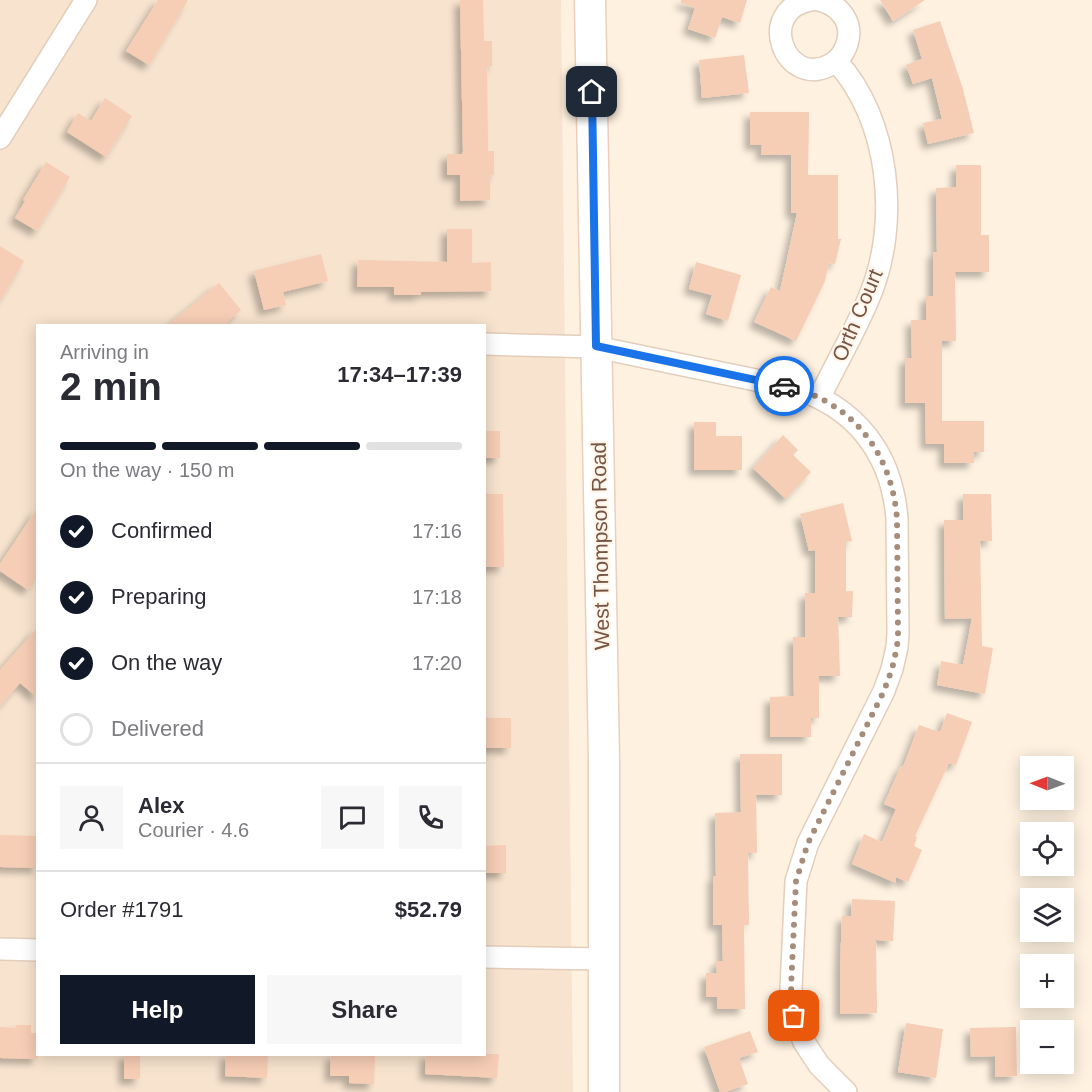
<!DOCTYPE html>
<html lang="en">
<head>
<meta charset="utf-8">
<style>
  body { margin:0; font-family:Helvetica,sans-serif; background:#f7f7f7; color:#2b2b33; height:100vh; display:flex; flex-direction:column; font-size:22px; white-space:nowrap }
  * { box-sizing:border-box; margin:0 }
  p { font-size:20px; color:#7c7c81 }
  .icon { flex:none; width:33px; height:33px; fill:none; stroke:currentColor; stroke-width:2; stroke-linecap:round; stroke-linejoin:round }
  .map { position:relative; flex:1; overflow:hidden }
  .panel { position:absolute; left:36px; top:324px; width:450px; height:732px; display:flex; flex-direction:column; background:#fff; border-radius:0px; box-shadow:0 3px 15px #0003 }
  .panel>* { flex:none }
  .needle { width:39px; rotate:271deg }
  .controls { position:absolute; left:1020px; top:756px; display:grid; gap:12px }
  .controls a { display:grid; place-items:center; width:54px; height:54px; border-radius:0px; background:#fff; box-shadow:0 3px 15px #0003; font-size:30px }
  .pin { position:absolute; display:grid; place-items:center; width:51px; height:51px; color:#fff; margin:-26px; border-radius:12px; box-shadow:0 3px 9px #0006 }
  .courier { position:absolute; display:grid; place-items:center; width:60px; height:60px; margin:-30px; border:4px solid #1a73e8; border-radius:50%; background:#fff; color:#222; box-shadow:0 2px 8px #0007 }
  .headline em { font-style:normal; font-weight:800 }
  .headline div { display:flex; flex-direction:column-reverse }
  .headline { display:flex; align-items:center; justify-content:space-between; height:102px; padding:0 24px }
  h1 { font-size:39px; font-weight:800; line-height:45px }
  .bar { display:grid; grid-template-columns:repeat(4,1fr); gap:9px 6px; align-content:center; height:72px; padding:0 24px }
  .bar i { height:8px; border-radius:4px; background:#e1e1e2 }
  .bar .active { background:#111827 }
  .bar p { grid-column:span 4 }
  .line { display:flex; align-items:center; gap:15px; padding:0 24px; border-top:2px solid #e1e1e2 }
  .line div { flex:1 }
  .round { display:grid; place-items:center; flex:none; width:63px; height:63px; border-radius:0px; background:#f7f7f7 }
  ol { padding:0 24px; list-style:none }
  li { display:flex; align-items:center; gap:18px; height:66px }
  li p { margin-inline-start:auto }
  li .icon { padding:6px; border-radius:50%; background:#111827; color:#fff; stroke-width:4 }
  li:last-child { color:#7c7c81 }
  li i { width:33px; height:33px; border:3px solid #e1e1e2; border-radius:50% }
  .button { display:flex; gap:12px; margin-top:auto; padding:12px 24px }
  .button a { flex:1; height:69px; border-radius:0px; background:#111827; color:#fff; font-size:24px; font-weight:800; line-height:69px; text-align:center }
  .button a+a { background:#f7f7f7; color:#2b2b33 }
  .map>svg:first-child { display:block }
  .residential { fill:#f7e3ce; fill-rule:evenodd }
  .building { fill:#f6cdb5; filter:url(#shadow) }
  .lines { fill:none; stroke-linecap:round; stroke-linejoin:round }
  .minor-casing { stroke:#e3cdbb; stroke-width:24 }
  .secondary-casing { stroke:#ebcfba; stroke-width:33 }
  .minor { stroke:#fff; stroke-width:21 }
  .secondary { stroke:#fff; stroke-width:30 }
  .done { stroke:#a68c7b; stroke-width:6; stroke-dasharray:0 10.8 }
  .route { stroke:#1a73e8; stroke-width:8 }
  .labels { text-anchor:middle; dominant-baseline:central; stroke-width:4.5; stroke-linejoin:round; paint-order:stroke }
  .street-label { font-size:21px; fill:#775545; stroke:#fff5e8 }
</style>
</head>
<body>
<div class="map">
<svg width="1092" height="1092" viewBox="0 0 1092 1092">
  <defs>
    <filter id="shadow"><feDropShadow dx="-5.5" dy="5.5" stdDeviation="3" flood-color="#0004"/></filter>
  </defs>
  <rect width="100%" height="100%" fill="#fef1e0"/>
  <path class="residential" d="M0 0H561L573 1092H0ZM38 326H484V1054H38Z"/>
  <g class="building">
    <polygon points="158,0 188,0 149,65 126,51"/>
    <polygon points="460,0 483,0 484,41 492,41 492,66 487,66 488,151 494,151 494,175 490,175 490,200 460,201 460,175 447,175 447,154 462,154 462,152 463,152"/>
    <polygon points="681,0 747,0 740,23 722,17 715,38 688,29 695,8 681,3"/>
    <polygon points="880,0 925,0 893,21"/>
    <polygon points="940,21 963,89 974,133 928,144 923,123 942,119 932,78 913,84 906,65 922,59 913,30"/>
    <polygon points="744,55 749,93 702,98 699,60"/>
    <polygon points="105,98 132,116 106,157 67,132 78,113 91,121"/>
    <polygon points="750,112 809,112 808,175 838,175 838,239 841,239 835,264 829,263 825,281 796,341 754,322 771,287 780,291 797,213 791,213 791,155 761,155 762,145 750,145"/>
    <polygon points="46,162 70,177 37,231 15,218 25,201 23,200"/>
    <polygon points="956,165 981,165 981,235 989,235 989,272 955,272 956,341 942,341 942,421 984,421 984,452 974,452 974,463 944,463 944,444 926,444 925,403 905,403 905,358 912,358 911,320 926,320 926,296 933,296 933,252 937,252 936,188 956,187"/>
    <polygon points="447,229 472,229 472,263 491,262 491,291 421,292 421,295 394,295 394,287 357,287 358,260 447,262"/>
    <polygon points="0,246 24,261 0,301"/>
    <polygon points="321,254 328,281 283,292 286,305 264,310 254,271"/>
    <polygon points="696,262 741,275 728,321 706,314 712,295 689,289"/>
    <polygon points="219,283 241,310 223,326 167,326"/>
    <polygon points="694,422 716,422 716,436 742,436 742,470 694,470"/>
    <rect x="484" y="431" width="16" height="27"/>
    <polygon points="783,435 798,450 793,455 811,472 786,499 753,468"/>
    <polygon points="484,494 503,494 504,567 484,567"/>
    <polygon points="963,494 991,494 992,541 980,541 982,646 993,648 985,694 937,685 941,661 963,665 972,618 945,619 944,520 963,520"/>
    <polygon points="843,503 852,541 846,542 846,591 853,591 852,617 838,617 840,676 819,676 819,718 811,718 811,737 770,737 770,697 794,696 793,637 805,637 805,593 815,593 815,550 809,551 800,514"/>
    <polygon points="38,507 38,576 28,590 0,571 0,564"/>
    <polygon points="38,627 38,698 20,683 0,706 0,670"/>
    <polygon points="947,713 972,722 956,765 949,763 915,836 917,837 914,846 922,850 908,882 896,877 896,883 852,864 864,834 882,842 896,809 884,804 901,766 903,767 919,725 940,732"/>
    <rect x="484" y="718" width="27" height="30"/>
    <polygon points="740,754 782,754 782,795 756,795 757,853 748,853 749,925 744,925 745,1009 717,1009 717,997 706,997 706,973 717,973 716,961 723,961 722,925 713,925 713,876 716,876 715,813 741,812"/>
    <polygon points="0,835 38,836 38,868 0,867"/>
    <polygon points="506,845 506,873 484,873 484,846"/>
    <polygon points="852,899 895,901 893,941 876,940 877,1013 840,1014 840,967 842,916 851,916"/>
    <polygon points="906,1023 943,1029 936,1078 898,1072"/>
    <polygon points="16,1025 31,1025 31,1033 38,1033 38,1059 0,1058 0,1027 16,1028"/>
    <polygon points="1016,1027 1017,1076 995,1077 995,1056 971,1057 970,1028"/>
    <polygon points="750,1031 758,1052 739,1058 748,1084 725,1092 720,1092 704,1047"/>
    <rect x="124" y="1054" width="16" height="25"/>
    <polygon points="226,1054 268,1054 267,1078 225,1076"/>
    <polygon points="331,1054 375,1054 374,1084 349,1083 349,1076 330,1076"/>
    <polygon points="426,1054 499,1054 497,1078 425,1074"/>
  </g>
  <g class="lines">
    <defs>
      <g id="minor">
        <path d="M811 0C755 10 785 89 830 65 838 61 844 53 847 44 854 22 839 4 818 0"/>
        <polyline points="0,138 86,0"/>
        <path d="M484 344 596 347 794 388C856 407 892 454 897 519L898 634 897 647 892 669 884 691 808 843 796 881 791 988 794 1015 804 1042 819 1065 846 1092"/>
        <path d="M820 397C836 363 856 330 870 295 900 223 890 119 836 61"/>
        <polyline points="0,949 38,950"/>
        <polyline points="484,957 603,959"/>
      </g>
      <polyline id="secondary" points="590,0 604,761 604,1092"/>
    </defs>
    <use href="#minor" class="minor-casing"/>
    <use href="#secondary" class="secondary-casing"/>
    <use href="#minor" class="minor"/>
    <use href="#secondary" class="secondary"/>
  </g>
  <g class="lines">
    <path class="done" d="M784 386C851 400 892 452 897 519L898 634 897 647 892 669 884 691 808 843 796 881 791 988 794 1016"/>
    <polyline class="route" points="592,92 596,346 784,386"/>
  </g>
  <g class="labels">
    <g class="street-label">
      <text transform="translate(857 315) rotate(-67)">Orth Court</text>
      <text transform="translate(600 546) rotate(-91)">West Thompson Road</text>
    </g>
  </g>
</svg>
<div class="controls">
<a><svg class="needle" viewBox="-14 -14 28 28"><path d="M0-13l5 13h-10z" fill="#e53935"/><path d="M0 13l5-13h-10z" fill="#7c7c81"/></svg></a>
<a><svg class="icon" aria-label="locate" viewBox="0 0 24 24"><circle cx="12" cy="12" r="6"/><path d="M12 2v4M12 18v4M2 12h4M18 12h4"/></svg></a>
<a><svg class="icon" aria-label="layers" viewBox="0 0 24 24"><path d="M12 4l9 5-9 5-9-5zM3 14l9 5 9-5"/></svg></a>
<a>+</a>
<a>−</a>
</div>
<div class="pin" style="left:794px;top:1016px;background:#ea580c"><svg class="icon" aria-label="bag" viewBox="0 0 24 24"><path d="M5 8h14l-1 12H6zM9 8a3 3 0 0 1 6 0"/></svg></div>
<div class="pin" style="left:592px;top:92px;background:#1f2937"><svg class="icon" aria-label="home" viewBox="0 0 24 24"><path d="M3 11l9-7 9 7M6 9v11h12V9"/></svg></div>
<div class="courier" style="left:784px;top:386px"><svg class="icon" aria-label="car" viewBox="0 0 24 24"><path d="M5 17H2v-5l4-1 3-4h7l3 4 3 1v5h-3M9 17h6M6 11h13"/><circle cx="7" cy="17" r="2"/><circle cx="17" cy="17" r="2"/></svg></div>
<section class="panel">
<div class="headline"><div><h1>2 min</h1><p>Arriving in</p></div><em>17:34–17:39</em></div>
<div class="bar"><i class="active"></i><i class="active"></i><i class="active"></i><i></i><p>On the way · 150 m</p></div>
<ol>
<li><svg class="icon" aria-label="check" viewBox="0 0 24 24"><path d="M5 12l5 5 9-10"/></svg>Confirmed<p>17:16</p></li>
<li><svg class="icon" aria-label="check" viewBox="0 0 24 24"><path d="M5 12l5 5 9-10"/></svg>Preparing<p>17:18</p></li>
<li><svg class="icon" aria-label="check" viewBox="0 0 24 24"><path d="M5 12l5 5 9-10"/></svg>On the way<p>17:20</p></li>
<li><i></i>Delivered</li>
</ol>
<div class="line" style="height:108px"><a class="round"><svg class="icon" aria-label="person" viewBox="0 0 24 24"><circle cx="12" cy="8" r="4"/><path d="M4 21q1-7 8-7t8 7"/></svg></a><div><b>Alex</b><p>Courier · 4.6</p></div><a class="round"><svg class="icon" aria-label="chat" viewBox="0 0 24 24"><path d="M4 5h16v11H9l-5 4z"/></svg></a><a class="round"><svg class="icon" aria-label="phone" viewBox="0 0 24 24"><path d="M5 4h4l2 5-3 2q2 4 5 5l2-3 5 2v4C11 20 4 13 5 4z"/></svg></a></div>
<div class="line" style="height:78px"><div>Order #1791</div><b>$52.79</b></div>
<div class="button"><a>Help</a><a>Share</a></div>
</section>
</div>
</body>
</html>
